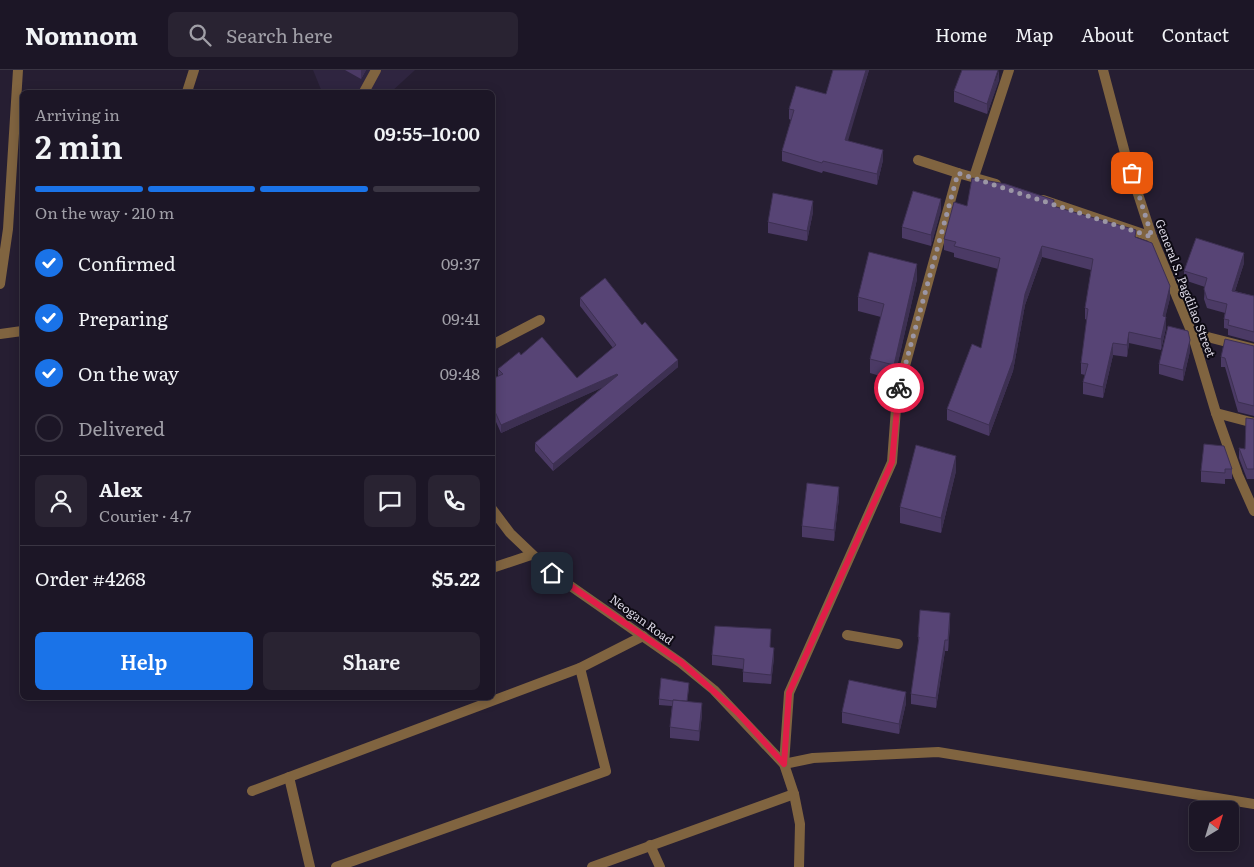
<!DOCTYPE html>
<html lang="en">
<head>
<meta charset="utf-8">
<style>
  body { margin:0; font-family:Literata,serif; background:#292332; color:#f1f3f6; height:100vh; display:flex; flex-direction:column; font-size:19px; white-space:nowrap }
  * { box-sizing:border-box; margin:0 }
  p { font-size:16px; color:#a09fa7 }
  .icon { flex:none; width:28px; height:28px; fill:none; stroke:currentColor; stroke-width:2; stroke-linecap:round; stroke-linejoin:round }
  .map { position:relative; flex:1; overflow:hidden }
  .sheet { position:absolute; left:20px; top:20px; width:475px; height:610px; display:flex; flex-direction:column; background:#1c1626; border-radius:8px; box-shadow:0 2px 12px #0003,0 0 0 1px #3a3543 }
  .sheet>* { flex:none }
  .needle { width:32px; rotate:38deg }
  .fabs { position:absolute; left:1189px; top:731px; display:grid; gap:10px }
  .fabs a { display:grid; place-items:center; width:50px; height:50px; border-radius:8px; background:#1c1626; box-shadow:0 2px 12px #0003,0 0 0 1px #3a3543; font-size:25px }
  .pin { position:absolute; display:grid; place-items:center; width:42px; height:42px; color:#fff; margin:-21px; border-radius:10px; box-shadow:0 2px 8px #0006 }
  .courier { position:absolute; display:grid; place-items:center; width:50px; height:50px; margin:-25px; border:4px solid #e11d48; border-radius:50%; background:#fff; color:#222; box-shadow:0 1px 6px #0007 }
  .summary em { font-style:normal; font-weight:600 }
  .summary div { display:flex; flex-direction:column-reverse }
  .summary { display:flex; align-items:center; justify-content:space-between; height:85px; padding:0 15px }
  h1 { font-size:32px; font-weight:600; line-height:38px }
  .bar { display:grid; grid-template-columns:repeat(4,1fr); gap:8px 5px; align-content:center; height:60px; padding:0 15px }
  .bar i { height:6px; border-radius:4px; background:#3a3543 }
  .bar .active { background:#1a73e8 }
  .bar p { grid-column:span 4 }
  .line { display:flex; align-items:center; gap:12px; padding:0 15px; border-top:1px solid #3a3543 }
  .line div { flex:1 }
  .round { display:grid; place-items:center; flex:none; width:52px; height:52px; border-radius:8px; background:#292332 }
  ol { padding:0 15px; list-style:none }
  li { display:flex; align-items:center; gap:15px; height:55px }
  li p { margin-inline-start:auto }
  li .icon { padding:5px; border-radius:50%; background:#1a73e8; color:#fff; stroke-width:4 }
  li:last-child { color:#a09fa7 }
  li i { width:28px; height:28px; border:2px solid #3a3543; border-radius:50% }
  .action { display:flex; gap:10px; margin-top:auto; padding:10px 15px }
  .action a { flex:1; height:58px; border-radius:8px; background:#1a73e8; color:#fff; font-size:20px; font-weight:600; line-height:58px; text-align:center }
  .action a+a { background:#292332; color:#f1f3f6 }
  header { display:flex; align-items:center; gap:30px; box-sizing:border-box; height:70px; padding:0 25px; background:#1c1626; border-bottom:1px solid #3a3543 }
  header strong { font-size:24px }
  nav { display:flex; gap:28px; margin-inline-start:auto; font-size:18px }
  .search { width:350px; height:45px; background:#292332; display:flex; align-items:center; gap:12px; box-sizing:border-box; padding:0 18px; border-radius:8px; color:#a09fa7; font-size:19px }
  .map>svg:first-child { display:block }
  .built { fill:#2f2540 }
  .lines { fill:none; stroke-linecap:round; stroke-linejoin:round }
  .service { stroke:#806440; stroke-width:10 }
  .minor { stroke:#806440; stroke-width:10 }
  .wall { fill:#4b3a65 }
  .shaded-wall { fill:#3d3052 }
  .building { fill:#574475; stroke:#3d3052 }
  .done { stroke:#9b96a5; stroke-width:5; stroke-dasharray:0 9 }
  .route { stroke:#e11d48; stroke-width:6 }
  .labels { text-anchor:middle; dominant-baseline:central; stroke-width:4; stroke-linejoin:round; paint-order:stroke }
  .street-label { font-size:12px; fill:#dad6e3; stroke:#0d0a13 }
</style>
</head>
<body>
<header>
<strong>Nomnom</strong>
<div class="search"><svg class="icon" aria-label="search" viewBox="0 0 24 24"><circle cx="10" cy="10" r="6"/><path d="M15 15l6 6"/></svg>Search here</div>
<nav><a>Home</a><a>Map</a><a>About</a><a>Contact</a></nav>
</header>
<div class="map">
<svg width="1254" height="797" viewBox="0 0 1254 797">
  <rect width="100%" height="100%" fill="#261e32"/>
  <polygon class="built" points="313,0 415,0 391,22 322,22"/>
  <g class="lines">
    <g class="service">
      <polyline points="364,22 376,0"/>
      <polyline points="918,90 958,103"/>
      <polyline points="492,275 540,250"/>
      <polyline points="847,565 898,574"/>
    </g>
    <g class="minor">
      <polyline points="1103,0 1126,87 1152,167 1192,263 1216,343 1238,405 1254,441"/>
      <polyline points="187,22 194,0"/>
      <polyline points="974,107 1009,0"/>
      <polyline points="996,114 958,103 897,325 892,392 789,623 784,694 813,688 938,682 1254,734"/>
      <polyline points="1043,130 1152,167"/>
      <polyline points="0,214 8,159 18,0"/>
      <polyline points="1192,263 1254,279"/>
      <polyline points="0,264 22,261"/>
      <polyline points="1216,343 1254,353"/>
      <polyline points="492,439 510,463 552,503 681,593 714,620 784,694 794,724 800,754 799,797"/>
      <polyline points="492,498 531,485"/>
      <polyline points="289,707 310,797"/>
      <polyline points="252,721 580,598 643,566"/>
      <polyline points="650,775 660,797"/>
      <polyline points="336,797 606,701 580,598"/>
      <polyline points="592,797 794,724"/>
    </g>
  </g>
  <g class="wall">
    <polygon points="345,0 366,0 361,9"/>
    <polygon points="833,0 869,0 847,71 883,90 877,115 823,101 822,103 782,91 782,81 791,50 789,49 789,39 826,24"/>
    <polygon points="999,10 987,44 954,32 954,21"/>
    <polygon points="1054,136 1136,168 1170,228 1165,247 1166,258 1161,280 1129,273 1127,287 1113,285 1103,328 1083,324 1083,312 1085,305 1081,304 1081,293 1087,250 1085,249 1085,238 1091,200 1042,187 1025,235 1013,301 989,366 947,350 947,339 981,278 998,199 954,187 954,183 944,180 944,169"/>
    <polygon points="941,140 931,176 902,168 902,157"/>
    <polygon points="813,142 807,171 768,163 768,152"/>
    <polygon points="1244,193 1235,221 1254,226 1254,272 1228,265 1228,259 1224,258 1224,249 1225,243 1207,238 1204,229 1205,217 1184,210 1184,201"/>
    <polygon points="917,209 894,310 870,303 870,289 881,247 858,241 858,227"/>
    <polygon points="580,228 642,255 678,297 553,401 535,381 535,373 603,317 501,363 492,343 492,309 498,306 498,299 521,285 577,308 613,278 580,236"/>
    <polygon points="1254,276 1254,346 1238,342 1225,297 1221,297 1221,287"/>
    <polygon points="1190,281 1183,311 1159,304 1159,294"/>
    <polygon points="1254,349 1254,409 1247,409 1239,388 1239,378 1245,379"/>
    <polygon points="1204,374 1232,399 1232,409 1225,409 1225,414 1201,412 1201,401"/>
    <polygon points="956,401 941,463 900,453 900,437"/>
    <polygon points="839,428 834,471 802,467 802,456"/>
    <polygon points="950,554 948,581 945,581 936,638 911,634 911,624 918,578 918,567"/>
    <polygon points="771,577 774,587 771,614 743,612 743,599 712,595 712,585"/>
    <polygon points="689,618 687,631 702,644 699,671 670,668 670,657 672,636 659,635 659,629"/>
    <polygon points="906,633 899,664 842,653 842,642"/>
  </g>
  <g class="shaded-wall">
    <polygon points="361,0 366,0 361,9"/>
    <polygon points="866,0 869,0 845,81 845,70"/>
    <polygon points="999,0 999,10 987,44 987,34"/>
    <polygon points="883,80 883,90 877,115 877,104"/>
    <polygon points="941,129 941,140 931,176 931,165"/>
    <polygon points="813,131 813,142 807,171 807,161"/>
    <polygon points="1042,176 1042,187 1025,235 1013,301 989,366 989,355 1025,224"/>
    <polygon points="1244,183 1244,193 1232,230 1232,221"/>
    <polygon points="917,194 917,209 894,310 894,295"/>
    <polygon points="1170,216 1170,228 1163,257 1163,246"/>
    <polygon points="1166,247 1166,258 1161,280 1161,269"/>
    <polygon points="1129,262 1129,273 1127,287 1127,275"/>
    <polygon points="1190,270 1190,281 1183,311 1183,300"/>
    <polygon points="1113,273 1113,285 1103,328 1103,317"/>
    <polygon points="678,290 678,297 553,401 553,394"/>
    <polygon points="617,304 617,311 501,363 501,355"/>
    <polygon points="956,386 956,401 941,463 941,448"/>
    <polygon points="839,417 839,428 834,471 834,460"/>
    <polygon points="950,543 950,554 948,581 948,570"/>
    <polygon points="945,570 945,581 936,638 936,628"/>
    <polygon points="774,578 774,587 771,614 771,605"/>
    <polygon points="906,622 906,633 899,664 899,654"/>
    <polygon points="702,633 702,644 699,671 699,661"/>
  </g>
  <g class="building">
    <polygon points="833,0 866,0 845,70 883,80 877,104 823,91 822,93 782,81 794,40 789,39 796,16 826,24"/>
    <polygon points="962,0 998,0 987,34 954,21"/>
    <polygon points="972,108 1006,114 1054,130 1053,136 1136,160 1135,167 1152,173 1170,216 1163,246 1166,247 1161,269 1129,262 1127,275 1113,273 1103,317 1083,312 1088,294 1081,293 1088,239 1085,238 1093,189 1042,176 1025,224 1013,290 989,355 947,339 972,274 981,278 1000,188 954,176 956,172 944,169 954,132 967,136"/>
    <polygon points="913,121 941,129 931,165 902,157"/>
    <polygon points="773,123 813,131 807,161 768,152"/>
    <polygon points="1196,168 1244,183 1232,221 1254,226 1254,262 1228,255 1229,250 1224,249 1227,234 1207,229 1204,219 1207,208 1184,201"/>
    <polygon points="869,182 917,194 894,295 870,289 884,234 858,227"/>
    <polygon points="605,208 642,255 645,252 678,290 553,394 535,373 618,305 617,304 501,355 492,335 492,309 503,304 498,299 519,282 521,285 542,267 577,308 616,275 580,228"/>
    <polygon points="1168,256 1188,261 1190,270 1183,300 1159,294"/>
    <polygon points="1225,269 1254,276 1254,336 1238,332 1225,288 1221,287"/>
    <polygon points="1246,348 1254,349 1254,399 1247,399 1239,378 1245,379"/>
    <polygon points="1204,374 1224,376 1232,399 1225,399 1225,403 1201,401"/>
    <polygon points="916,375 956,386 941,448 900,437"/>
    <polygon points="807,413 839,417 834,460 802,456"/>
    <polygon points="920,540 950,543 948,570 945,570 936,628 911,624 919,567 918,567"/>
    <polygon points="715,556 771,559 770,577 774,578 771,605 743,602 744,589 712,585"/>
    <polygon points="661,608 689,613 687,631 673,630 673,631 659,629"/>
    <polygon points="849,610 906,622 899,654 842,642"/>
    <polygon points="673,630 702,633 699,661 670,657"/>
  </g>
  <g class="lines">
    <polyline class="done" points="899,318 958,103 1152,167 1132,103"/>
    <polyline class="route" points="552,503 681,592 738,643 784,694 789,623 892,392 899,318"/>
  </g>
  <g class="labels">
    <g class="street-label">
      <text transform="translate(1186 218) rotate(69)">General S. Pagdilao Street</text>
      <text transform="translate(642 549) rotate(36)">Neogan Road</text>
    </g>
  </g>
</svg>
<div class="fabs">
<a><svg class="needle" viewBox="-14 -14 28 28"><path d="M0-13l5 13h-10z" fill="#e53935"/><path d="M0 13l5-13h-10z" fill="#a09fa7"/></svg></a>
</div>
<div class="pin" style="left:1132px;top:103px;background:#ea580c"><svg class="icon" aria-label="bag" viewBox="0 0 24 24"><path d="M5 8h14l-1 12H6zM9 8a3 3 0 0 1 6 0"/></svg></div>
<div class="pin" style="left:552px;top:503px;background:#1f2937"><svg class="icon" aria-label="home" viewBox="0 0 24 24"><path d="M3 11l9-7 9 7M6 9v11h12V9"/></svg></div>
<div class="courier" style="left:899px;top:318px"><svg class="icon" aria-label="bike" viewBox="0 0 24 24"><circle cx="6" cy="16" r="4"/><circle cx="18" cy="16" r="4"/><path d="M6 16l4-8h5l3 8M10 8l3 8H6M13 5h3"/></svg></div>
<section class="sheet">
<div class="summary"><div><h1>2 min</h1><p>Arriving in</p></div><em>09:55–10:00</em></div>
<div class="bar"><i class="active"></i><i class="active"></i><i class="active"></i><i></i><p>On the way · 210 m</p></div>
<ol>
<li><svg class="icon" aria-label="check" viewBox="0 0 24 24"><path d="M5 12l5 5 9-10"/></svg>Confirmed<p>09:37</p></li>
<li><svg class="icon" aria-label="check" viewBox="0 0 24 24"><path d="M5 12l5 5 9-10"/></svg>Preparing<p>09:41</p></li>
<li><svg class="icon" aria-label="check" viewBox="0 0 24 24"><path d="M5 12l5 5 9-10"/></svg>On the way<p>09:48</p></li>
<li><i></i>Delivered</li>
</ol>
<div class="line" style="height:90px"><a class="round"><svg class="icon" aria-label="person" viewBox="0 0 24 24"><circle cx="12" cy="8" r="4"/><path d="M4 21q1-7 8-7t8 7"/></svg></a><div><b>Alex</b><p>Courier · 4.7</p></div><a class="round"><svg class="icon" aria-label="chat" viewBox="0 0 24 24"><path d="M4 5h16v11H9l-5 4z"/></svg></a><a class="round"><svg class="icon" aria-label="phone" viewBox="0 0 24 24"><path d="M5 4h4l2 5-3 2q2 4 5 5l2-3 5 2v4C11 20 4 13 5 4z"/></svg></a></div>
<div class="line" style="height:65px"><div>Order #4268</div><b>$5.22</b></div>
<div class="action"><a>Help</a><a>Share</a></div>
</section>
</div>
</body>
</html>
